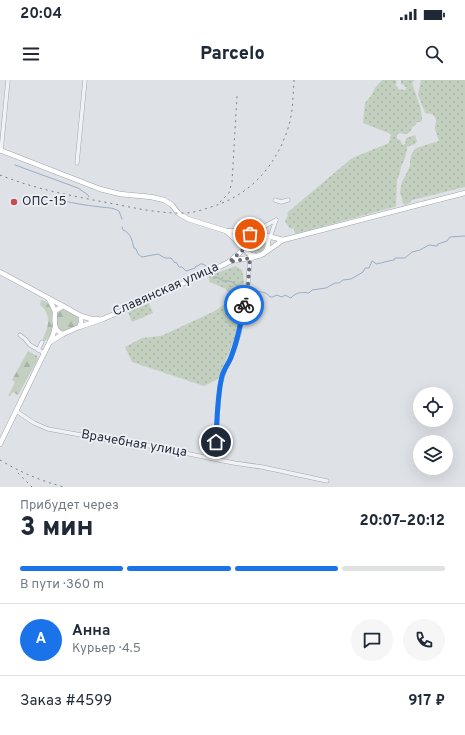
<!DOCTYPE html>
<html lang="ru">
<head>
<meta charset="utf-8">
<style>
  body { margin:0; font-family:Overpass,sans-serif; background:#f6f6f7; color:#1f2937; height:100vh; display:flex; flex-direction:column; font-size:15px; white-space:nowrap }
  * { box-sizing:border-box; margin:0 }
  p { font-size:13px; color:#747a83 }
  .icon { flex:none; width:22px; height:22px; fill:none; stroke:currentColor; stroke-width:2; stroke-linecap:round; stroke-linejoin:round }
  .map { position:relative; height:407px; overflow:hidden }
  .details { display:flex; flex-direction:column; background:#fff; flex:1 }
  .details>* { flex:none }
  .tools { position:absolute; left:413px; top:307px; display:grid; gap:8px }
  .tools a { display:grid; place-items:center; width:40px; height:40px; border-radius:50%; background:#fff; box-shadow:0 4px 16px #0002; font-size:20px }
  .pin { position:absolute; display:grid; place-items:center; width:34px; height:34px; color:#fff; margin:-17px; border:2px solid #fff; border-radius:50%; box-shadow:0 1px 4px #0007 }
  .courier { position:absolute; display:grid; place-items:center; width:40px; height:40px; margin:-20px; border:3px solid #1a73e8; border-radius:50%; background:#fff; color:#222; box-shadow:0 1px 5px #0007 }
  .head em { font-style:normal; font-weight:800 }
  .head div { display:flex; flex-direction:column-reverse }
  .head { display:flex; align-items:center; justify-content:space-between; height:68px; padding:0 20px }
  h1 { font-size:26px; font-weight:800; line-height:30px }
  .bar { display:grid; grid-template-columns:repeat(4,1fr); gap:6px 4px; align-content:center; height:48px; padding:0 20px }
  .bar i { height:5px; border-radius:3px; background:#e0e1e3 }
  .bar .active { background:#1a73e8 }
  .bar p { grid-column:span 4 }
  .line { display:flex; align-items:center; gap:10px; padding:0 20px; border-top:1px solid #e0e1e3 }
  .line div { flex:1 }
  .round { display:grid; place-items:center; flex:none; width:42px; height:42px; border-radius:21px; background:#f6f6f7 }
  .status { display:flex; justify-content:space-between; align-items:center; height:28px; padding:0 20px; background:#fff; direction:ltr }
  .status svg { height:11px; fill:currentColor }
  header { display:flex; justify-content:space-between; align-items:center; height:52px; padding:0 20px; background:#fff; font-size:18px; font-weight:800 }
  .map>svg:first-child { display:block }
  .grass { fill:url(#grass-dots) }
  .forest { fill:url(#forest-firs) }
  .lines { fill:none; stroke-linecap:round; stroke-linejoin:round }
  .stream { stroke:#9badc4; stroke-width:1 }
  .minor-casing { stroke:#a4a8b0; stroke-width:4.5 }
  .major-casing { stroke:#9ea5b1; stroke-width:5.5 }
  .minor { stroke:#f0f2f5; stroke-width:3.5 }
  .major { stroke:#fff; stroke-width:4.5 }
  .rail { stroke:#79808f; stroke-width:1; stroke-dasharray:2 4; stroke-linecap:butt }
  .done { stroke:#686d78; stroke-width:4; stroke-dasharray:0 7.2 }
  .route { stroke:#1a73e8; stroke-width:5 }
  .poi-dot { fill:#c34c59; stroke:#edf0f4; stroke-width:1.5 }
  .labels { text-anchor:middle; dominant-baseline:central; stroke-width:3.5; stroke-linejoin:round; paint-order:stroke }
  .poi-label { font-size:13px; fill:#282f3c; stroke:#edf0f4; text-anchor:start }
  .street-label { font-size:13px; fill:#282f3c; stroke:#edf0f4 }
</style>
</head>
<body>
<div class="status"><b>20:04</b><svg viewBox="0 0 49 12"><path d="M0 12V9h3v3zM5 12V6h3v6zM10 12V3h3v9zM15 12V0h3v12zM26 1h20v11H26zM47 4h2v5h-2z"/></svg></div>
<header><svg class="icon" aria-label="menu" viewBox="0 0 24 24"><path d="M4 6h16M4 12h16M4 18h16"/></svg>Parcelo<svg class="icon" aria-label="search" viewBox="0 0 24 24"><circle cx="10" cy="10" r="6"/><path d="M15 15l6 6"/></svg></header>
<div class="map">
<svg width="465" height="407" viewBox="0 0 465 407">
  <defs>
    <pattern id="grass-dots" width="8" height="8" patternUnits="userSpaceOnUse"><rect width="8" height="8" fill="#c3d0c0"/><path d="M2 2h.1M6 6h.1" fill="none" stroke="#a8b3a6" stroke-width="1.8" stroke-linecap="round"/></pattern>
    <pattern id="forest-firs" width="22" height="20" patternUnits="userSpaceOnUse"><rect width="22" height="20" fill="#c3d0c0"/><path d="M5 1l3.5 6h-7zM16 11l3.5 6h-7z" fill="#a8b3a6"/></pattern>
  </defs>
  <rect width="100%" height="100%" fill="#dee1e6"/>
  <g class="grass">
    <polygon points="382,0 396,0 397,3 395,5 398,7 398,9 405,10 407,7 405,7 404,5 401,4 401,0 415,0 412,3 421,29 422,40 421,42 417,42 416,45 413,46 410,52 406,54 399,53 397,55 397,59 400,60 403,65 405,64 406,58 415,55 417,61 415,64 407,67 407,69 405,78 401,87 399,96 397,100 396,126 394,127 295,154 294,149 289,148 287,144 285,141 288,135 287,133 352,78 389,63 391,54 363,43 365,23 371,16 375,8"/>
    <path d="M421 0H465V107L412 120 409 123 405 125 403 123 400 112 402 102 410 86V81L412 73 416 68 439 61C438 57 435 51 435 47 436 40 438 40 432 34L425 33 418 15Z"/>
    <circle cx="256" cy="164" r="9"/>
    <polygon points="236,186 242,190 244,201 237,254 218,299 204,306 132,282 125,267 142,258 161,256 213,232 228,222 229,215 226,209 210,202 208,196"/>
    <polygon points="149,223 153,233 132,242 128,232"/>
  </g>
  <g class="forest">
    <path d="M41 220C57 222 57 255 45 261L43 260C43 256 46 253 47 248 50 239 47 230 40 225Z"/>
    <path d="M63 229C68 230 79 234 80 240 80 242 78 245 78 247 74 248 67 253 63 252 56 251 55 236 57 232 58 231 62 229 63 229Z"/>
    <polygon points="28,271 37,276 38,279 18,315 13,312 10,316 8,316 15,302 12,300"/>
  </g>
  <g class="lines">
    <g class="stream">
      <polyline points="15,85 78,108 88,115 89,117"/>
      <path d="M55 118C69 123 85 125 100 127 107 128 112 127 119 131L122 139"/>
      <path d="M122 147 123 150C131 153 132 161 134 168L136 169 138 174 142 177 158 174 165 178H171L175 183 176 182 179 187H182L186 191 195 188 196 186H198L200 184H203L206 186 208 190"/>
      <path d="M209 194 210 196 219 198 223 201C236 200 232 205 241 208V211H244"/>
      <path d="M251 212C258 211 266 211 270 217H273L276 215 282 217 285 215 291 218C296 212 302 212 309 213L312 210 326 208 335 203H339L343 200 351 199 363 192 365 188H369L372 181 374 182 376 184C382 183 387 181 394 180L395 178H405L412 172 420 170 429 165 437 166 438 164 447 161 450 157 465 156"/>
    </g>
    <defs>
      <g id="minor">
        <polyline points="1,71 8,0"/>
        <polyline points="77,83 85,0"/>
        <polyline points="275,120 281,122 288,120"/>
        <polyline points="254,152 276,140"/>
        <polyline points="268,163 276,140"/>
        <polyline points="20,255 25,259 30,265 44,273"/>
        <polyline points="38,270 42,262"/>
        <polyline points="16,331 34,343 48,349 120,362 135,363 234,383 262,387 327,401"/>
        <polyline points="214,379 216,361 218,329 220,305 225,289 231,278 239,254 248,203 250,178"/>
      </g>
      <g id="major">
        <polyline points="0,70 100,109 120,114 151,117 164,120 172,125 178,133 188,139 226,151 254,152"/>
        <circle cx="256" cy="164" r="12"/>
        <polyline points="264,155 283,160"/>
        <polyline points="263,174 283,160 465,113"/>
        <polyline points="230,181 255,177"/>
        <polyline points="0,192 63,226"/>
        <polyline points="49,219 55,231"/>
        <polyline points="81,236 91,239 98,239"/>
        <path d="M79 247 81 243V236L63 226 55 231C55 241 52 250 63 254L79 247 103 239 213 190 229 182 245 168 226 151"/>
        <polyline points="50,262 63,254"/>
        <polyline points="0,364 53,255 55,247"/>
      </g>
    </defs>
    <use href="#minor" class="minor-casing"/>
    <use href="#major" class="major-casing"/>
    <use href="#minor" class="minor"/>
    <use href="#major" class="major"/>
    <g class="rail">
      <path d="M0 95C35 109 72 116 109 123 135 128 160 134 187 133 196 132 205 129 214 126 252 114 278 83 289 45 293 31 293 15 294 0"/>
      <polyline points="220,122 229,113 232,102 237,16"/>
      <path d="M0 380C20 392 41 401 64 407"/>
      <polyline points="18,393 32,407"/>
    </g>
  </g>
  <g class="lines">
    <path class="done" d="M244 225 248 204 250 178 229 182 245 168C243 162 246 157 250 154"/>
    <path class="route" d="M216 362C217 340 217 317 222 296 224 289 229 283 231 277 238 260 241 243 244 225"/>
  </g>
  <circle class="poi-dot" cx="14" cy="122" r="4"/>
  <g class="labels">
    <g class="poi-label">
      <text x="22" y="122">ОПС-15</text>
    </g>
    <g class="street-label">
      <text transform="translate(166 210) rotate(-24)">Славянская улица</text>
      <text transform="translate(134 364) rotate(10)">Врачебная улица</text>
    </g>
  </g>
</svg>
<div class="tools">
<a><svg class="icon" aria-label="locate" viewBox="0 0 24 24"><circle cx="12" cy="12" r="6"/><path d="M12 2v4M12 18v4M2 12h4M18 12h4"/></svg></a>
<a><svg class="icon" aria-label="layers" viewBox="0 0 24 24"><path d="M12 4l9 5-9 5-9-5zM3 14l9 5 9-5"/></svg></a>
</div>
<div class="pin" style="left:250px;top:154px;background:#ea580c"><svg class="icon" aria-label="bag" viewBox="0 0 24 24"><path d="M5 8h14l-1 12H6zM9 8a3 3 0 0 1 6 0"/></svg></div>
<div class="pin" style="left:216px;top:362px;background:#1f2937"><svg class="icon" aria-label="home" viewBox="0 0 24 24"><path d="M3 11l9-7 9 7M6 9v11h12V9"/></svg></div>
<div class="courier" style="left:244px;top:225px"><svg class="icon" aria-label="bike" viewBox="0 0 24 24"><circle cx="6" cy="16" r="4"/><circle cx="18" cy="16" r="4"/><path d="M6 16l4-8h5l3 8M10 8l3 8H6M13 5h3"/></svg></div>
</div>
<section class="details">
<div class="head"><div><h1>3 мин</h1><p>Прибудет через</p></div><em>20:07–20:12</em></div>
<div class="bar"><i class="active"></i><i class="active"></i><i class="active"></i><i></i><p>В пути · 360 m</p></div>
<div class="line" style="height:72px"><b class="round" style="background:#1a73e8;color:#fff">А</b><div><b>Анна</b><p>Курьер · 4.5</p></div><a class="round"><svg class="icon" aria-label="chat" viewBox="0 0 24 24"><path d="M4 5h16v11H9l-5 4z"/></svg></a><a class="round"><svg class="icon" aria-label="phone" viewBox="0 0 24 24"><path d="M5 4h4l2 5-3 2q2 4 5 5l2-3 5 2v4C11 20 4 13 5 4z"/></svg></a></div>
<div class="line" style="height:52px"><div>Заказ #4599</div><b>917 ₽</b></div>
</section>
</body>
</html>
